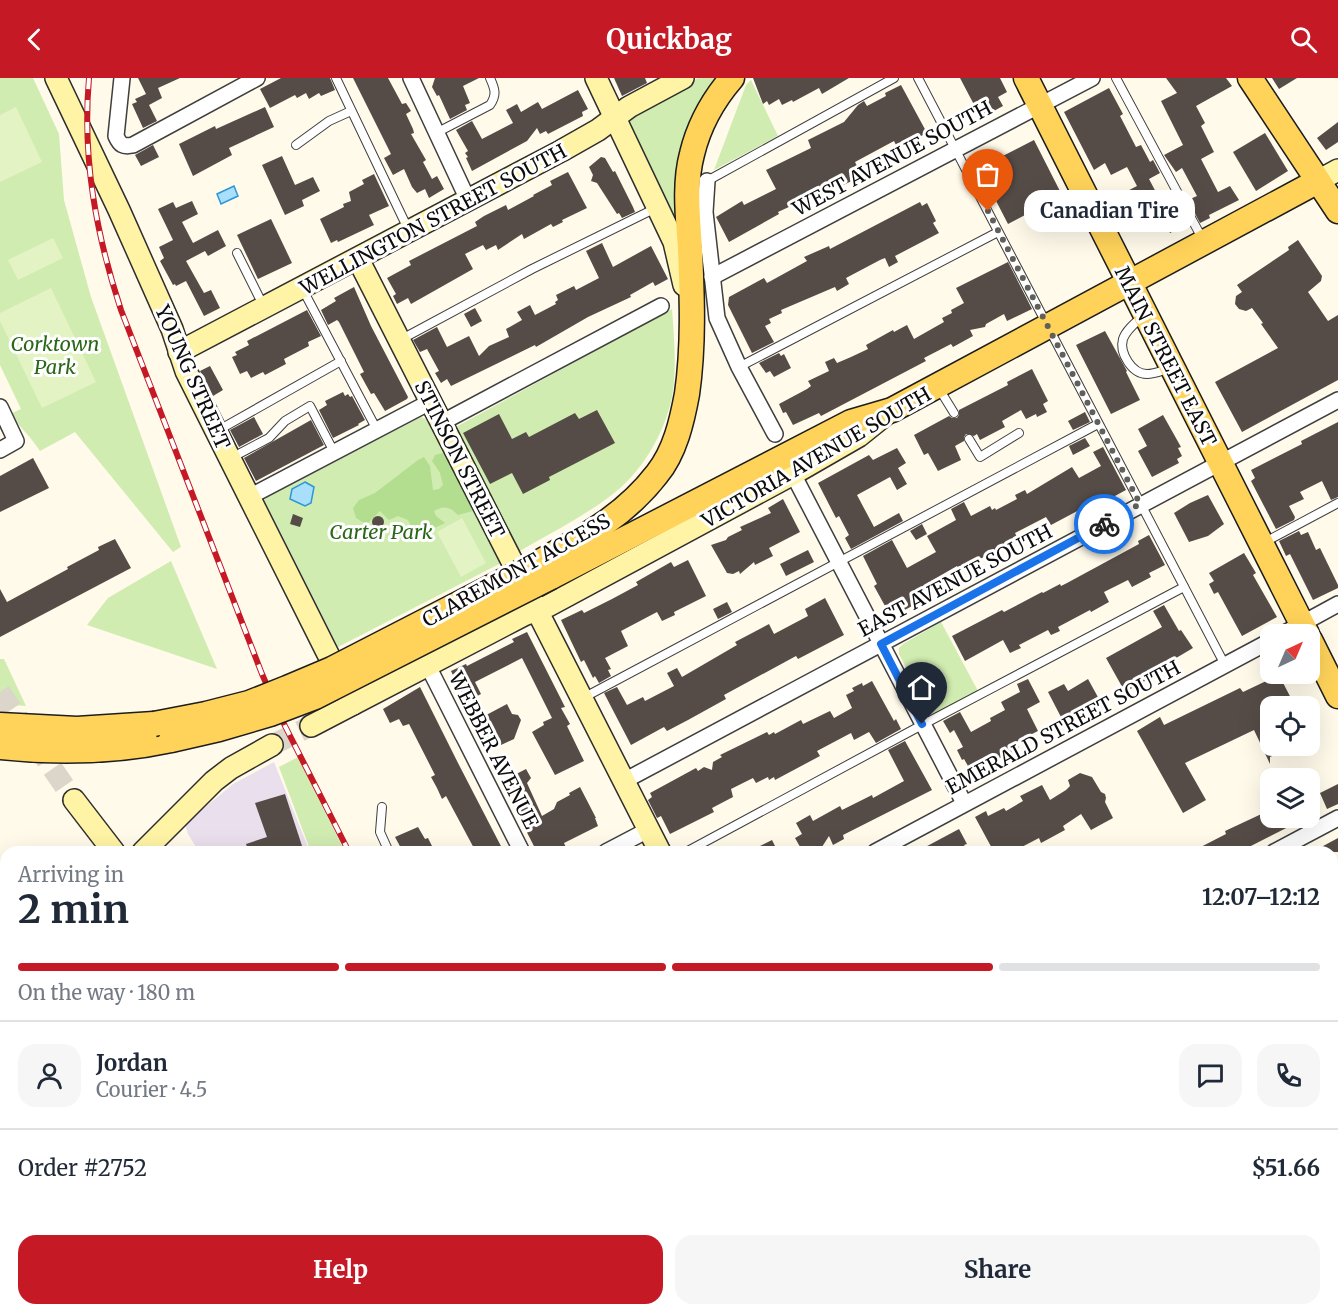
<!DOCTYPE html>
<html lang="en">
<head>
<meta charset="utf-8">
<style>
  body { margin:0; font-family:Merriweather,serif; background:#f6f6f7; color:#1f2937; height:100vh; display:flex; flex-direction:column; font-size:22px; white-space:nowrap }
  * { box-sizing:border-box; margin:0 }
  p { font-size:20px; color:#747a83 }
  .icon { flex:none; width:33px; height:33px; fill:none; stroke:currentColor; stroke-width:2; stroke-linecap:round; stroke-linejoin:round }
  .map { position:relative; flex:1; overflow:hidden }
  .details { position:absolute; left:0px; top:768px; width:1338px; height:470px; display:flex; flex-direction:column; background:#fff; border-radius:18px 18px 0 0; box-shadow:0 6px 24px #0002 }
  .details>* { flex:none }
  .needle { width:39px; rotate:44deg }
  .controls { position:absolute; left:1260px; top:546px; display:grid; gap:12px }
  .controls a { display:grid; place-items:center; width:60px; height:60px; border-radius:12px; background:#fff; box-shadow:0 6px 24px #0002; font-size:30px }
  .pin { position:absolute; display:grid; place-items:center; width:51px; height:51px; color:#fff; margin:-62px -26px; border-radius:50% 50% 50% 0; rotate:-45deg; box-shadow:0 0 6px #0007 }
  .pin .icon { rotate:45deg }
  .courier { position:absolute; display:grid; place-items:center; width:60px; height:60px; margin:-30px; border:4px solid #1a73e8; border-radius:50%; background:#fff; color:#222; box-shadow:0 2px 8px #0007 }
  .bubble { position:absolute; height:42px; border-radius:18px; background:#fff; box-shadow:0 6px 24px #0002; font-size:20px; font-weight:700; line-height:42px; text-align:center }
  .summary em { font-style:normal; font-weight:700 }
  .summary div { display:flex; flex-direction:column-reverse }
  .summary { display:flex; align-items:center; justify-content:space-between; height:102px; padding:0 18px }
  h1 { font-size:39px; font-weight:700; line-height:45px }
  .bar { display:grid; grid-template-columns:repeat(4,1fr); gap:9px 6px; align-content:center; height:72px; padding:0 18px }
  .bar i { height:8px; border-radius:4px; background:#e0e1e3 }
  .bar .current { background:#c51a26 }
  .bar p { grid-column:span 4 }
  .line { display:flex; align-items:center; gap:15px; padding:0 18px; border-top:2px solid #e0e1e3 }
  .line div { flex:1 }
  .round { display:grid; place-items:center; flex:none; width:63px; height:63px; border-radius:18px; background:#f6f6f7 }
  .cta { display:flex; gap:12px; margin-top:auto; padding:12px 18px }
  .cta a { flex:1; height:69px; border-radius:18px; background:#c51a26; color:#fff; font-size:24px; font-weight:700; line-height:69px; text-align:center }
  .cta a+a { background:#f6f6f7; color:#1f2937 }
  header { display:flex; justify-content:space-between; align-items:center; height:78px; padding:0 18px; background:#c51a26; color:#fff; font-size:27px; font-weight:700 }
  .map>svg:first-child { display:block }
  .industrial { fill:#eadfec }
  .green { fill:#d1ecb1 }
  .forest { fill:#b4de8f }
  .pitch { fill:#e3f3c4 }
  .water { fill:#aadffb; stroke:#2c97d7; stroke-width:1.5 }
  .building { fill:#554c47 }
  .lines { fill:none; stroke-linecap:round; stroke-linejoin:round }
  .secondary-tunnel { stroke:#dbd6c9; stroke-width:21; stroke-dasharray:21 10; stroke-linecap:butt }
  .lane-casing { stroke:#3f3f3f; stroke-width:10 }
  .street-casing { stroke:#3f3f3f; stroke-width:18 }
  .secondary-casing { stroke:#2e2e2e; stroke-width:24 }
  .primary-casing { stroke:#1d1d1d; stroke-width:27 }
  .lane { stroke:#fff; stroke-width:8 }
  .street { stroke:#fff; stroke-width:15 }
  .secondary { stroke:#fff3a5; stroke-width:21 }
  .primary { stroke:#ffd35a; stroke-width:24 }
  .rail-casing { stroke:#c51a26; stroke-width:6 }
  .rail { stroke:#fff; stroke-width:4; stroke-dasharray:11; stroke-linecap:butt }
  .primary-bridge-casing { stroke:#1d1d1d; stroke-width:27; stroke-linecap:butt }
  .primary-bridge { stroke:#ffd35a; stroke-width:24 }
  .done { stroke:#615f5a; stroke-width:6; stroke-dasharray:0 10.8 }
  .route { stroke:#1a73e8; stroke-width:8 }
  .labels { text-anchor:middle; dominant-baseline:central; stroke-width:6; stroke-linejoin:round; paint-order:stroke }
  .street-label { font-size:20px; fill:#0c0c0c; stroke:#fff }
  .park-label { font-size:20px; font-style:italic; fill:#2a6718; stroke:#fff }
</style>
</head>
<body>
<header><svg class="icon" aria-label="back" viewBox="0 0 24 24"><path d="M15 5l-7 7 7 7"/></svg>Quickbag<svg class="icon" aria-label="search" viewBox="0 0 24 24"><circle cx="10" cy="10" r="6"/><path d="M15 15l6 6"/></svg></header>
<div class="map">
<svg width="1338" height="1237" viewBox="0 0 1338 1237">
  <rect width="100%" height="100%" fill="#fffaea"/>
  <polygon class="industrial" points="274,684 310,774 199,774 188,756 185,746 233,706"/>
  <g class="green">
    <path d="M0 0H33L59 56 64 122 91 219 181 469 173 474 75 354 40 373C31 359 20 349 10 336L21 331 0 287Z"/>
    <path d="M698 0H715C707 13 697 27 690 41 677 71 676 104 676 135L672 138 664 119 626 46 629 37Z"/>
    <polygon points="751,2 778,58 714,92 746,7"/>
    <path d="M672 231C674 259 677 291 672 319 664 357 641 396 609 419 581 440 549 456 518 474L454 350Z"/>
    <polygon points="421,339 430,343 503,484 338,569 264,422 267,419"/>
    <polygon points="171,483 217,591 87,547 108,520"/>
    <polygon points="941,544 978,613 932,640 899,576 899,570 903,566"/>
    <polygon points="0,581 4,581 26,628 0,626"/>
    <polygon points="298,679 345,774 311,774 279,689"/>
    <polygon points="0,1079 6,1089 6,1232 76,1232 79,1237 0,1237"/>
    <polygon points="423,1232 529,1232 531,1237 427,1237"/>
  </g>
  <g class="forest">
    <path d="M447 374 474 427 473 433 458 437C450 429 445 427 434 433L436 438 445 445 426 454 416 463 411 459 413 452 408 442 398 438 389 442 380 433 368 445 362 444 356 440 353 430 359 422 375 415 418 382 424 379 430 388 433 412 439 411 443 407 440 395 432 383 435 377Z"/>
    <polygon points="0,891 6,891 6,1033 0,1021"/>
    <polygon points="107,1232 316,1232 320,1237 110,1237"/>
  </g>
  <g class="pitch">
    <polygon points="16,29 42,84 0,104 0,37"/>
    <polygon points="53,160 63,180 18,202 8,182"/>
    <polygon points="51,210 96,304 42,330 0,243 0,235"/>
    <polygon points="462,440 486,485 461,499 437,454"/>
  </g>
  <g class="water">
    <polygon points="234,108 238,118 221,126 217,116"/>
    <polygon points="305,404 314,409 311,425 305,428 290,421 292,411"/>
  </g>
  <g class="building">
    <polygon points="138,0 180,0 158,10 162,20 149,27 157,43 143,50 132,26 137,24 135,21 146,16"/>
    <polygon points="281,0 330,0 335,12 321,18 319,15 309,21 306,15 297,20 295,17 270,30 260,11"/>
    <polygon points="353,0 388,0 402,26 406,25 411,33 406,36 413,51 414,55 411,56 426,82 423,84 432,101 437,98 444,111 429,120 425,111 417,115 412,109 404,91 393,97 384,80 391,76"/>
    <polygon points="435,0 479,0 463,8 470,25 465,27 467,32 450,41 439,17 437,18 432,9"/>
    <polygon points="614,0 645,0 647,5 622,18"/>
    <polygon points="753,0 849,0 822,16 819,10 793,24 792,22 782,27 779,21 769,27 767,23 763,26"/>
    <polygon points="960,0 1000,0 1007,14 998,19 1003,28 981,40"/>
    <polygon points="1166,0 1226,0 1232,8 1196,28 1205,45 1201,48 1214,74 1201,81 1218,114 1230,108 1239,122 1209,137 1210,140 1200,145 1188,122 1197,118 1182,90 1176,94 1164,77 1183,67 1161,23 1177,15"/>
    <polygon points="1272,0 1297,0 1279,11"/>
    <polygon points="901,7 927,55 907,65 906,61 896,67 894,63 855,84 862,98 831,113 830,110 778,134 779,136 729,164 716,139 742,123 744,127 776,111 766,92 811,70 808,62 844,44 858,27 864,23 867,28 886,18 885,15"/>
    <polygon points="1109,10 1123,36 1120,38 1136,69 1141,67 1150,84 1153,82 1160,95 1149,101 1159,120 1119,140 1110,122 1137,108 1127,89 1111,97 1105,85 1094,92 1064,34"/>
    <polygon points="578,12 588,31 582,34 583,38 548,56 546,53 540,56 537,50 527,63 472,93 466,80 468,79 465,75 468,73 456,52 472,43 482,61 513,45 506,32 517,26 521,34 538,24 542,31"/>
    <polygon points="265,29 274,49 229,70 232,77 193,98 179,66 215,48 216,51"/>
    <polygon points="1338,44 1338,64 1326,72 1317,60"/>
    <polygon points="1265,55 1288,93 1256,113 1233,74"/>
    <polygon points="1034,62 1065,123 1032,140 1029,135 1008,146 979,90"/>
    <polygon points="153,67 159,79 141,88 135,77"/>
    <polygon points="282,78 295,107 313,99 320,113 302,122 304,128 285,137 262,87"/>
    <polygon points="601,79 605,80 613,94 615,93 633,129 635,134 622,140 619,135 617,136 597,105 591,103 593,97 589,89"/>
    <polygon points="568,94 587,130 562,142 563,144 553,149 551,146 524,161 522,156 498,172 496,167 486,172 483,167 465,176 473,191 411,226 408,220 397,226 393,218 396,216 387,200 411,187 409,183 477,148 475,144 484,138 506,127 508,132 534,118 533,117 552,107 550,103"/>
    <polygon points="374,96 389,128 369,137 374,147 338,164 337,162 331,165 320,141 344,129 343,126 351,123 349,114 364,106 362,102"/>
    <polygon points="192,123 198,136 182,144 193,165 218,152 226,168 208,178 205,173 186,183 204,215 211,212 220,230 204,238 186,203 176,208 175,206 173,207 160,183 164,180 159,169 173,162 158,131 173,124 176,130"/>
    <polygon points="920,124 922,128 927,125 936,143 933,145 939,155 895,178 898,184 889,189 885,180 880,182 846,200 849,206 837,213 835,209 781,232 782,235 769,241 771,245 765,248 774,264 752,275 728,227 729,219 764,200 767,205 807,183 804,179 829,168 830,171"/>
    <polygon points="1177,126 1187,146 1170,155 1160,136"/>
    <polygon points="271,141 292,185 258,201 237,157"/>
    <polygon points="1298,162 1322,198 1321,203 1308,214 1328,243 1338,237 1338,302 1242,354 1215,304 1278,270 1261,246 1263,245 1252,230 1246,233 1239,231 1235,226 1236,218 1242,214 1237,207 1289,172 1288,169"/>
    <polygon points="602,165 613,189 651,168 668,201 655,208 653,204 630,217 631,219 588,239 536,269 535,267 451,308 447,301 441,305 435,295 439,293 427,271 420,274 413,262 437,249 447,269 469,258 479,278 489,268 509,259 506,251 522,242 517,234 530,227 535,237 556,226 555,224 558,222 556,217 574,208 576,212 599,200 586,173"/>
    <polygon points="1008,184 1032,231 1007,243 1004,236 986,246 985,249 970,252 973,258 953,269 951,266 924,280 926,283 821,338 819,335 793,347 786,334 783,335 779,326 807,311 811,308 808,303 829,293 825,284 834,280 837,285 851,279 868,271 866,267 893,252 894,254 907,247 914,261 944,244 942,240 952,235 951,232 964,225 956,210"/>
    <polygon points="354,209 371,248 408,319 407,321 385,333 374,315 371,316 360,296 364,294 339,244 337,242 328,247 321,232 336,223 334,220"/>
    <polygon points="475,230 482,243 471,249 464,236"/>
    <polygon points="307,232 321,258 308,264 309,268 284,281 286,286 265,297 263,294 251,300 247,293 240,296 232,279 237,277 235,274 249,267 247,263"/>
    <polygon points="1105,253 1127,293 1126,294 1140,322 1111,336 1076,267"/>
    <polygon points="779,275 781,278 784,276 791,290 774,299 770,293 766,295 759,285"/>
    <polygon points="210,288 223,312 213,318 200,293"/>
    <polygon points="1032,291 1048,323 1043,326 1047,334 1037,339 1036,336 1026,341 1021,332 1002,343 1005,349 980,362 977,356 974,358 966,356 964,359 964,363 955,368 961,382 938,393 928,375 924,377 914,357 949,338 952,340 957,340 959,337 959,332 1008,307 1007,304"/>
    <polygon points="343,314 345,318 348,316 350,319 352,318 365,342 358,346 359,347 333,360 319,332 327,327 325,323"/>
    <polygon points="597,332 615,365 549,399 550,402 523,416 512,395 490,406 463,355 499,336 512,361 526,354 529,359 575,335 579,341"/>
    <polygon points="1085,334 1090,344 1073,352 1068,343"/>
    <polygon points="1163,337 1181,369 1178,370 1182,378 1177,381 1179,385 1152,399 1138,373 1147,368 1138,351"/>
    <polygon points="254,339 263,356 239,369 230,352"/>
    <polygon points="311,342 324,367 256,403 244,380"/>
    <polygon points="1338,344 1338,419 1331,422 1322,403 1300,414 1304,421 1289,428 1295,439 1294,442 1276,451 1251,403 1255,400 1251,392 1302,366 1301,363"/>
    <polygon points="1085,360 1090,368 1073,377 1069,368"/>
    <polygon points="1103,369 1126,412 1100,426 1098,422 1051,447 1046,439 1015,455 1018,461 959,492 957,488 931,503 936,512 927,517 929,519 899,535 897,532 890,537 874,508 877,506 863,478 892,462 907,490 936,474 927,458 956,442 951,431 964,424 971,438 990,428 992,432 995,430 996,432 1017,421 1015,417 1025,412 1027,416 1072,389 1079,400 1101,388 1093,374"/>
    <polygon points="897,370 906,385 898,390 907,406 897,412 890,399 857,417 874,449 899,435 903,443 851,471 845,460 849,457 839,438 836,440 818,405 869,377 873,382"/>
    <polygon points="33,380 49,410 0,434 0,398"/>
    <polygon points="1208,417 1224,446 1208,458 1189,464 1174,435 1190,425"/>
    <polygon points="783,421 800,454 769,470 773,478 755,487 754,484 740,496 739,493 733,496 727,495 711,467 726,462 728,459 742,452 740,449 771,435 768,430"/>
    <polygon points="293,436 303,440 300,449 290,446"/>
    <circle cx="378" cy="444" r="6"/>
    <polygon points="922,446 927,456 916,462 910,453"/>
    <polygon points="1299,453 1301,457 1308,454 1316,472 1320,470 1338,507 1338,510 1313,522 1290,476 1286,478 1279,463"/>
    <polygon points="1149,457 1165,487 1149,495 1151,499 1132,509 1128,502 1104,514 1109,524 1091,534 1090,532 1058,549 1060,553 1051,557 1048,552 1019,567 1021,570 1010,575 1003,562 965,583 952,558 1002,532 1004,534 1042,514 1043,515 1060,506 1061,508 1067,505 1139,466 1138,463"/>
    <polygon points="115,461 131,490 0,559 0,511 7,524 68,491 67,489 99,472 98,469"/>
    <polygon points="808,472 814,484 786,498 780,486"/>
    <polygon points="1244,475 1256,495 1253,497 1277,539 1242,558 1218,514 1214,516 1209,506 1214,503 1209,495"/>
    <polygon points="688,482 706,518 674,534 675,537 662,543 657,534 621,553 628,568 605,580 611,591 608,592 611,598 599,605 595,598 593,600 584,582 581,584 561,542 582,532 584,535 612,521 638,507 636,504 671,484 674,489"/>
    <polygon points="825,520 844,557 798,581 796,578 724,617 726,621 688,642 667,653 664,649 631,667 604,615 617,609 627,627 643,619 645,623 674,608 667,595 677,590 682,599 737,567 735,564 769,546 774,556 808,538 805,531"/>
    <polygon points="727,524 732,534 718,541 713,531"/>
    <polygon points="1164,527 1179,553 1181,552 1193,570 1166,586 1168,590 1125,614 1106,580 1162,549 1153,533"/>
    <polygon points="527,554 565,629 561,630 570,646 567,648 584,683 555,697 532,654 544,647 543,644 552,640 522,580 475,604 481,616 466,624 451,593 466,586 467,588 514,564 512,561"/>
    <polygon points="1279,597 1295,628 1270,628 1270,668 1295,668 1270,679 1270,686 1254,652 1185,685 1206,722 1183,735 1137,653 1160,639 1164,647 1240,610 1243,614"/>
    <polygon points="1028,601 1040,624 1027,631 1038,653 1016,664 1019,669 1015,673 1016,676 1004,683 1002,679 972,695 964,681 962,682 957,672 963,669 954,652 950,655 943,643 960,634 971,654 991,643 990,640 1005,632 1001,624 1020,614 1017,606"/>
    <polygon points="1088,601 1099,621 1062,641 1048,614 1064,606 1068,613"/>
    <polygon points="872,603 894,643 896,641 901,651 876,665 869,654 854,662 851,655 817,673 820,678 775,702 774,699 769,702 768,699 756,705 753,700 731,711 733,719 712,730 714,734 670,756 661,738 657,740 648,722 652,719 650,715 696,690 698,693 704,689 712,692 713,684 722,679 720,677 767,654 769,657 774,654 775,656 801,642 803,646 830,633 834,640 852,630 846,617 854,613 852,610 862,605 863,608"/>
    <polygon points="420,609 458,685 504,774 476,774 446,718 442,721 437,710 431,699 435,697 409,646 403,648 399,641 390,645 383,631"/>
    <polygon points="507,626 512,636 518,637 521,642 514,661 501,667 498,661 490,664 487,658 483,660 475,643"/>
    <polygon points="905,663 932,712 843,757 844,761 833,767 829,758 820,772 816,774 803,774 795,760 802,756 796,745 810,737 813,743 840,728 842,732 872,717 873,720 904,703 888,672"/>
    <polygon points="526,691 531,700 527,705 542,738 554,731 557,724 570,717 569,715 580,709 596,740 595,740 598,748 564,765 568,774 537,774 501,704"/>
    <polygon points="1080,695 1092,699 1101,714 1105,716 1106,720 1105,724 1113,740 1091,752 1081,736 1063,748 1065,752 1041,765 1039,760 1012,774 994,774 975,739 986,733 988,738 1004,730 1006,733 1023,723 1020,718 1042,707 1050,722 1066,712 1070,708 1068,702"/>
    <polygon points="1338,706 1338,726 1327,731 1320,715"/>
    <polygon points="285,716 304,774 249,774 246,766 267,759 255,725"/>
    <polygon points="1270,732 1270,740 1306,740 1239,774 1191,774 1226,756 1225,753"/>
    <polygon points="418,749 425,761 428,760 435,774 403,774 395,759"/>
    <polygon points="959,751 967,766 964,767 968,774 916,774"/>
    <polygon points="1338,760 1338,774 1312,774"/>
    <polygon points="772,762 778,774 748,774"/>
  </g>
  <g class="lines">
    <g class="secondary-tunnel">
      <polyline points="0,614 74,722"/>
      <polyline points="272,667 311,648"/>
    </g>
    <defs>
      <g id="lane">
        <polyline points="336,0 409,153"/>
        <polyline points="918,0 1225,587"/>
        <polyline points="1116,0 1203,162"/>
        <path d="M436 55 490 27C497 17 495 11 490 0"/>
        <polyline points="296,67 329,43 351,33"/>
        <polyline points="707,103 894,0"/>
        <polyline points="237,175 263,227"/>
        <polyline points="302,210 377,352"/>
        <path d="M1142 239C1135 245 1126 252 1123 261 1119 275 1132 296 1147 296 1155 296 1163 292 1171 290"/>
        <polyline points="400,262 532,191 656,130"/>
        <polyline points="739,289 998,154"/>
        <polyline points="938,309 954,335"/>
        <polyline points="217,353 341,283"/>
        <polyline points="969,361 980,379 1019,355"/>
        <polyline points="231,380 269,360 285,343 310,328 334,374"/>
        <polyline points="1265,464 1338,425"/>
        <polyline points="583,620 1098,346"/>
        <polyline points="382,729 380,754 389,774"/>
        <polyline points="686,774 922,647 1184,509"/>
        <polyline points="1332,984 1338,996"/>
        <polyline points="1332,1060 1338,1056"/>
        <polyline points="1003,1237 1013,1232"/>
      </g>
      <g id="street">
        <path d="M122 0 116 58C120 67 123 69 133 67L257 0"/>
        <polyline points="411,0 468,122"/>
        <polyline points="707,103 705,134 717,240 739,289 775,356"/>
        <polyline points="712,199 1092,0"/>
        <polyline points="0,329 16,363 0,372"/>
        <polyline points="441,345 661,228"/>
        <polyline points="793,396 964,725"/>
        <polyline points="249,419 430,324"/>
        <polyline points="1283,556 1338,526"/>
        <polyline points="428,588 522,774"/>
        <polyline points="624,703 1338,322"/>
        <polyline points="606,774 648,752"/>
        <polyline points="875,774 1270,563"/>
        <polyline points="1274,774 1338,740"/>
        <polyline points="1332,945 1338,942"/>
        <polyline points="1332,1142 1338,1139"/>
        <polyline points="617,1232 620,1237"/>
        <polyline points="795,1237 806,1232"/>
        <polyline points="1158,1237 1168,1232"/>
      </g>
      <g id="secondary">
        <polyline points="56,0 119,132 172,251 186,293 353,626"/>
        <polyline points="596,0 674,164 684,207"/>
        <polyline points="1318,103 1338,92"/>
        <polyline points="358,181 660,774"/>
        <polyline points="179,274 561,73 598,52 629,29 683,0"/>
        <polyline points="311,648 524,537 548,528 793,396 859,358 889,334"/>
        <polyline points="74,722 114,774"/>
        <polyline points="143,774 214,703 231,690 272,667"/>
        <polyline points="0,806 6,813"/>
        <polyline points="0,1056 6,1068"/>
        <polyline points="90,1232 93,1237"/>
        <polyline points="890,1232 893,1237"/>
        <polyline points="367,1237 368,1232"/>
      </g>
      <g id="primary">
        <polyline points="1026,0 1307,556"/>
        <polyline points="1250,0 1338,133"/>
        <path d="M534 487C581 461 624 439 657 396 675 374 682 343 687 316 694 267 692 219 690 171 688 139 684 106 692 76 699 47 713 22 732 0"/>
        <polyline points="551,499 851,344 892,332 1318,103"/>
        <polyline points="1310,562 1338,618"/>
        <polyline points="0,647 77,651 154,646"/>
        <path d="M0 669C57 675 115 674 171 662"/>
        <polyline points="0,846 6,852"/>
      </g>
    </defs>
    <use href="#lane" class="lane-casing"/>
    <use href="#street" class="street-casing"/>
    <use href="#secondary" class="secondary-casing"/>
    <use href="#primary" class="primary-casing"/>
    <use href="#lane" class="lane"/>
    <use href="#street" class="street"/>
    <use href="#secondary" class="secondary"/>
    <use href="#primary" class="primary"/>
    <defs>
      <g id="rail">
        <path d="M89 0C82 80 96 156 121 232L262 596 285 648 349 774"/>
        <polyline points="534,1232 536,1237"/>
      </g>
    </defs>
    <use href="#rail" class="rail-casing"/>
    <use href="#rail" class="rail"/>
    <defs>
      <g id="primary-bridge">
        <polyline points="154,646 206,636 249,625 287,610 332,591 534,487"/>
        <polyline points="171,662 219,651 270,636 315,619 551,499"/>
      </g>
    </defs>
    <use href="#primary-bridge" class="primary-bridge-casing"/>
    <use href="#primary-bridge" class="primary-bridge"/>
  </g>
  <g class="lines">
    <polyline class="done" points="988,133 1140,426 1104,446"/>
    <polyline class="route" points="922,646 881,566 1104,446"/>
  </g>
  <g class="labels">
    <g class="street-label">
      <text transform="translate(892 80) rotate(-28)">WEST AVENUE SOUTH</text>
      <text transform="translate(433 141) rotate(-28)">WELLINGTON STREET SOUTH</text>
      <text transform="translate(1166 278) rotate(63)">MAIN STREET EAST</text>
      <text transform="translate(193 299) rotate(66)">YOUNG STREET</text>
      <text transform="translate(816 379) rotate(-30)">VICTORIA AVENUE SOUTH</text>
      <text transform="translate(460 381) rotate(63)">STINSON STREET</text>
      <text transform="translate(516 492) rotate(-29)">CLAREMONT ACCESS</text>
      <text transform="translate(955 502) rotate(-28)">EAST AVENUE SOUTH</text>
      <text transform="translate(1063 649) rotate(-28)">EMERALD STREET SOUTH</text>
      <text transform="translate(494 672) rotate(63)">WEBBER AVENUE</text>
    </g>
    <g class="park-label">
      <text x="55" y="265">Corktown<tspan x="55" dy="23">Park</tspan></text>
      <text x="381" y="453">Carter Park</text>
    </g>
  </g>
</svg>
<div class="controls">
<a><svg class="needle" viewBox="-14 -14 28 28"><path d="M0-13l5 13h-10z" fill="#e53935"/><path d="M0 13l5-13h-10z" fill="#747a83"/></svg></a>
<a><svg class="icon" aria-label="locate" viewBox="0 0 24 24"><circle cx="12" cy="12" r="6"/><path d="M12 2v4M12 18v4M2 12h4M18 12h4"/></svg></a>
<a><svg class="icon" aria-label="layers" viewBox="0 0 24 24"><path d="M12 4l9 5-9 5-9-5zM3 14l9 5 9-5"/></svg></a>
</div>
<div class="pin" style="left:988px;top:133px;background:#ea580c"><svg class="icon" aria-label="bag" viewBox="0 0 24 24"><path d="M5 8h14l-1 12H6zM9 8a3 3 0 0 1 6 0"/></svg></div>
<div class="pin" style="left:922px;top:646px;background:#1f2937"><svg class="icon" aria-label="home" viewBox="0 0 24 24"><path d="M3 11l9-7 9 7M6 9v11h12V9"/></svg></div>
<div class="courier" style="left:1104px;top:446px"><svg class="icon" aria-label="bike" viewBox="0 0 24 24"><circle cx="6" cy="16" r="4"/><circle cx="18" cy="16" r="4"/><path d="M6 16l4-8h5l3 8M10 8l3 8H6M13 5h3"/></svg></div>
<div class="bubble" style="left:1024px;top:112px;width:171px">Canadian Tire</div>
<section class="details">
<div class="summary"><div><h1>2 min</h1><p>Arriving in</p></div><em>12:07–12:12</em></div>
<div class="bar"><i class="current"></i><i class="current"></i><i class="current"></i><i></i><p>On the way · 180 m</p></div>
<div class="line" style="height:108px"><a class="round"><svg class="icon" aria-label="person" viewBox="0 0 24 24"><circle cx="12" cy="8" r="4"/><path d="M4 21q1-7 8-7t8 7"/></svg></a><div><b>Jordan</b><p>Courier · 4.5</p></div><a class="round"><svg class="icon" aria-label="chat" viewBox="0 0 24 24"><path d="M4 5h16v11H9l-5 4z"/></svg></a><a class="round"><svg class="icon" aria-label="phone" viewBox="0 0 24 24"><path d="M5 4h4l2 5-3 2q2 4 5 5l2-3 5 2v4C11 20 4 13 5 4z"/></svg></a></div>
<div class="line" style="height:78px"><div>Order #2752</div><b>$51.66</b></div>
<div class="cta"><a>Help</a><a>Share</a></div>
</section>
</div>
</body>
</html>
